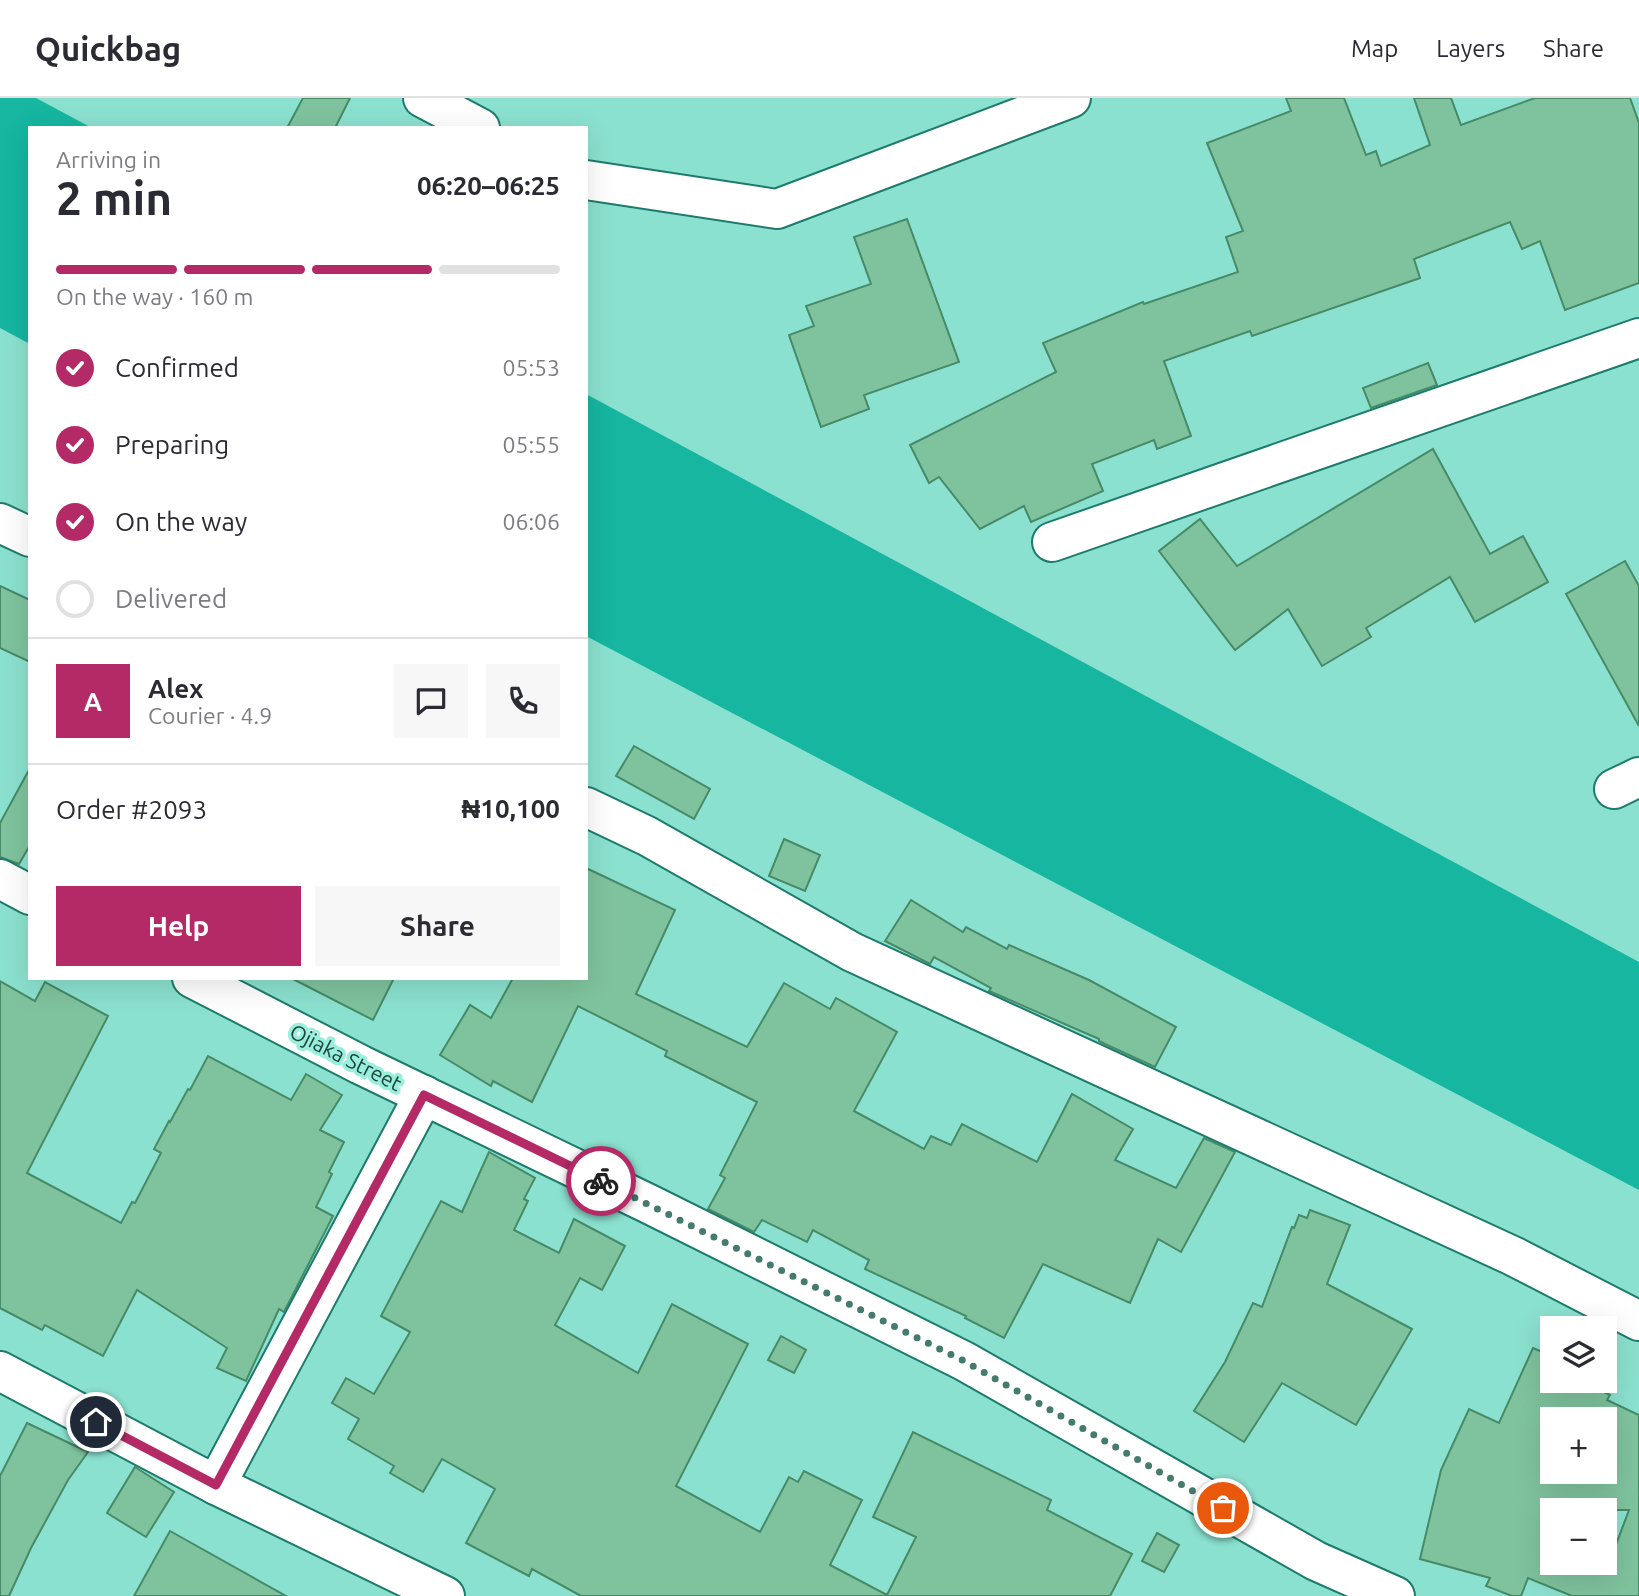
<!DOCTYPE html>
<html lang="en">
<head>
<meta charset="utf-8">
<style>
  body { margin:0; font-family:Ubuntu,sans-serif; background:#f7f7f7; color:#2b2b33; height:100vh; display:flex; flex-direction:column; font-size:26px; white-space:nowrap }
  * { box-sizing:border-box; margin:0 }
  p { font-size:23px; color:#7c7c81 }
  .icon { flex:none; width:38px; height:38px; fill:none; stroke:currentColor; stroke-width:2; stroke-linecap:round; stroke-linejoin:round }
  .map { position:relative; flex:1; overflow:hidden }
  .details { position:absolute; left:28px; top:28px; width:560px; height:854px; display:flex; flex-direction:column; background:#fff; border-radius:0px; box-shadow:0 7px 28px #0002 }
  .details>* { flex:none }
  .controls { position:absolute; left:1540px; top:1218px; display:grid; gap:14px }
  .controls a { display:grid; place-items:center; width:77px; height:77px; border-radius:0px; background:#fff; box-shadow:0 7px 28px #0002; font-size:35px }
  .pin { position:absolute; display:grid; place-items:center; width:60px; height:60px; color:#fff; margin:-30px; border:4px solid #fff; border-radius:50%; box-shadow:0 2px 7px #0007 }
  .courier { position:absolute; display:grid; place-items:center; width:70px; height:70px; margin:-35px; border:5px solid #b42a66; border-radius:50%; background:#fff; color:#222; box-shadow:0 2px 9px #0007 }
  .overview em { font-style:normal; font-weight:600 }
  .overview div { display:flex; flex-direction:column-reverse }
  .overview { display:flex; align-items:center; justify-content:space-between; height:119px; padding:0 28px }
  h1 { font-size:46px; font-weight:600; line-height:52px }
  .bar { display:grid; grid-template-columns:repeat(4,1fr); gap:10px 7px; align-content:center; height:84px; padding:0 28px }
  .bar i { height:9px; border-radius:5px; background:#e1e1e2 }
  .bar .on { background:#b42a66 }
  .bar p { grid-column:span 4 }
  .line { display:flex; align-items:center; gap:18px; padding:0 28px; border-top:2px solid #e1e1e2 }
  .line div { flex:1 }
  .round { display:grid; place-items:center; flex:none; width:74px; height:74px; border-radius:0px; background:#f7f7f7 }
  ol { padding:0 28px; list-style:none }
  li { display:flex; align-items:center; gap:21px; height:77px }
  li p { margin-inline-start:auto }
  li .icon { padding:7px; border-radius:50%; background:#b42a66; color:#fff; stroke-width:4 }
  li:last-child { color:#7c7c81 }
  li i { width:38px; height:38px; border:4px solid #e1e1e2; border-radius:50% }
  .action { display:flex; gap:14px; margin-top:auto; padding:14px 28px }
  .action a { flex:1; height:80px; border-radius:0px; background:#b42a66; color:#fff; font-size:28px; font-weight:600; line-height:80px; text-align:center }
  .action a+a { background:#f7f7f7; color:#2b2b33 }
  header { display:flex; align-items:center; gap:42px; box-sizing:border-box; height:98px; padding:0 35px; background:#fff; border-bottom:2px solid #e1e1e2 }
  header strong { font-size:33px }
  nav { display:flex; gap:38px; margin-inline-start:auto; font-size:24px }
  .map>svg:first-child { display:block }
  .water { fill:#16b6a0 }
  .building { fill:#7fc39e; stroke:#468a67; stroke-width:2; fill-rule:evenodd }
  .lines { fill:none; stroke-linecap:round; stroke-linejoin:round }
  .street-casing { stroke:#1c7b6c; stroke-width:42 }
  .street { stroke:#fff; stroke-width:38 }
  .done { stroke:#457a6f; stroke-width:7; stroke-dasharray:0 12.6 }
  .route { stroke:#b42a66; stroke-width:9 }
  .labels { text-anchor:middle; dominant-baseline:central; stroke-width:7; stroke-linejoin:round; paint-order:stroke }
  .street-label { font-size:21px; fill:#1f433c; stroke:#98efdc }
</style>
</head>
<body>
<header>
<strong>Quickbag</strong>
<nav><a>Map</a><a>Layers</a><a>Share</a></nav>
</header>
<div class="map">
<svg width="1639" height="1498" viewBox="0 0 1639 1498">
  <rect width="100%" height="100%" fill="#8be1cf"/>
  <g class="water">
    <polygon points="0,0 36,0 92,30 30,30 30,246 0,230"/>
    <polygon points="586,296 1639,864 1639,1092 586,538"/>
  </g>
  <g class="building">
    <polygon points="303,0 350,0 335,30 287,30"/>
    <polygon points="1286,0 1344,0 1366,57 1376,53 1381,68 1430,47 1414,0 1451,0 1461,27 1535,0 1630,0 1639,25 1639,185 1565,212 1540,143 1522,151 1510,124 1414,161 1420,180 1252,238 1250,233 1164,263 1191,338 1157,351 1154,342 1092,366 1103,393 1031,424 1024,408 980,431 939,379 929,385 910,347 1056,274 1043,245 1143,204 1144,206 1238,174 1226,139 1243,133 1207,45 1291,13"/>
    <polygon points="907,121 959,264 864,297 869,311 821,329 789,237 814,228 806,208 871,186 854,139"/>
    <polygon points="1428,265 1437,287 1371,310 1363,290"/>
    <polygon points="1433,351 1490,456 1523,438 1548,484 1475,524 1450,479 1366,530 1371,539 1322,568 1288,511 1235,552 1159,453 1200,421 1237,468"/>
    <polygon points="1625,463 1639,488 1639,628 1566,496"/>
    <polygon points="0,488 30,502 30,564 0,550"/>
    <polygon points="634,648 710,691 694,721 616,678"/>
    <polygon points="30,670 30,747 19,766 0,759 0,725"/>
    <polygon points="784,741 820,757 805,793 769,778"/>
    <polygon points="586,770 675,812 636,896 747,949 784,885 830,911 836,900 897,934 854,1013 924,1051 931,1038 951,1047 962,1026 1037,1064 1072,996 1133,1031 1115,1062 1176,1090 1204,1040 1235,1054 1181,1154 1158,1141 1130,1205 1043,1166 1004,1240 965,1220 966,1218 865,1171 869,1162 813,1132 807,1144 762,1122 754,1134 708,1111 725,1080 720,1077 757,1004 665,958 667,953 578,908 532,1004 493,983 491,988 440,957 470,907 491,920 513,880 586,880"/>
    <polygon points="911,802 963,834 966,829 1007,851 1009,847 1089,882 1176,929 1155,969 1105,946 1099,943 1099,941 989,893 991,890 934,859 930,866 885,843"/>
    <polygon points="291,880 394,880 373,922"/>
    <polygon points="0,883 35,903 45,884 108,918 27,1075 121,1125 132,1104 135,1105 161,1055 154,1051 169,1023 170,1024 188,991 190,992 208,958 291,1002 306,976 342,997 320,1032 344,1044 329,1074 332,1076 316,1109 333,1118 284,1214 279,1211 246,1283 217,1270 227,1250 137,1192 103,1258 45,1227 42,1232 0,1210"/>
    <polygon points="489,1054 535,1080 524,1101 528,1103 514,1132 559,1155 574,1121 625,1148 602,1192 580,1180 555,1227 638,1275 672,1206 748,1246 676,1388 760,1434 789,1379 798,1384 804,1373 862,1402 830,1467 887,1497 916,1439 873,1419 913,1334 1051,1402 1047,1412 1132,1456 1110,1498 581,1498 532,1471 529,1478 466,1445 495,1391 442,1361 423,1394 390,1375 394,1368 348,1341 359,1321 332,1305 346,1280 374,1296 410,1234 381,1218 441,1103 462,1114"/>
    <polygon points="1310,1112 1350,1127 1327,1186 1412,1231 1356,1327 1282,1285 1244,1344 1194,1313 1225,1264 1253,1205 1262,1209 1292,1129 1294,1130 1299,1117 1307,1120"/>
    <polygon points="781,1238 806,1252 794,1275 768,1262"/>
    <path d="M1533 1250 1552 1258V1283H1581L1610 1297 1607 1302 1639 1317V1498H1572L1528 1480 1521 1498H1512L1486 1488 1490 1480 1420 1461 1441 1372 1469 1311 1499 1325ZM1552 1321H1605V1374H1552ZM1552 1412H1629L1609 1465H1552Z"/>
    <polygon points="27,1325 88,1354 68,1382 31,1450 9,1498 0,1498 0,1378"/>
    <polygon points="135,1369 174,1394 146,1439 107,1415"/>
    <polygon points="170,1433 286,1498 134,1498"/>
    <polygon points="1157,1435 1179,1447 1164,1474 1142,1463"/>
  </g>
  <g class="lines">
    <defs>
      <g id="street">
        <polyline points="423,0 480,30"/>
        <polyline points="586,82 777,111 1071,0"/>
        <polyline points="0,425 30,439"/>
        <polyline points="1052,444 1639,240"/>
        <polyline points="1614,691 1639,679"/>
        <polyline points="586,709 647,738 852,854 1513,1158 1639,1223"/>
        <polyline points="0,781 30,797"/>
        <polyline points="192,880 361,967 649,1106 964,1263 1316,1463 1395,1498"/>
        <polyline points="0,1273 216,1387 445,1498"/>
        <polyline points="216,1387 424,997"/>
      </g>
    </defs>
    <use href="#street" class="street-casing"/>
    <use href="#street" class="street"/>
  </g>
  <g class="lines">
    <polyline class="done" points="601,1083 964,1263 1223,1410"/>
    <polyline class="route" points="96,1324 216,1387 424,997 601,1083"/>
  </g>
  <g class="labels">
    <g class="street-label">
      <text transform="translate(346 959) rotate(27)">Ojiaka Street</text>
    </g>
  </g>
</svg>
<div class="controls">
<a><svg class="icon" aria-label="layers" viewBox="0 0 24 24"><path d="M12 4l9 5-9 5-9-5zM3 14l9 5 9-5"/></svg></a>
<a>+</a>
<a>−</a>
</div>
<div class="pin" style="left:1223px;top:1410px;background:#ea580c"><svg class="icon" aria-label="bag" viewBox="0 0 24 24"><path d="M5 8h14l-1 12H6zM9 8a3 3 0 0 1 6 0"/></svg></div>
<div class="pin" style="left:96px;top:1324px;background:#1f2937"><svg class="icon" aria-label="home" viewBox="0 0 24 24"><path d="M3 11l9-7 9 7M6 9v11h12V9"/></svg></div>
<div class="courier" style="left:601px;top:1083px"><svg class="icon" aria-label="bike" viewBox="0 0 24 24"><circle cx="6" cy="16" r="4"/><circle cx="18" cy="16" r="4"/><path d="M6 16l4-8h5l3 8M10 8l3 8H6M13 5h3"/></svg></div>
<section class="details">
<div class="overview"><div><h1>2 min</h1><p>Arriving in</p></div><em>06:20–06:25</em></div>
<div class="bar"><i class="on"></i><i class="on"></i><i class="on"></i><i></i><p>On the way · 160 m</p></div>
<ol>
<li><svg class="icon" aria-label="check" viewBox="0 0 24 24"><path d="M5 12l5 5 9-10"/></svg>Confirmed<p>05:53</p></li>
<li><svg class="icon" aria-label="check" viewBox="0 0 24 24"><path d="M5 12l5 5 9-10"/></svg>Preparing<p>05:55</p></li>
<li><svg class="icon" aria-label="check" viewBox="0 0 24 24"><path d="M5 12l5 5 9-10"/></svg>On the way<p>06:06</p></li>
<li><i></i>Delivered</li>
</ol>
<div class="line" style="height:126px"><b class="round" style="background:#b42a66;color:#fff">A</b><div><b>Alex</b><p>Courier · 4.9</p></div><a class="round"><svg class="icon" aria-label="chat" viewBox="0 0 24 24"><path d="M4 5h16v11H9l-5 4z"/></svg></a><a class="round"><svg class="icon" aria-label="phone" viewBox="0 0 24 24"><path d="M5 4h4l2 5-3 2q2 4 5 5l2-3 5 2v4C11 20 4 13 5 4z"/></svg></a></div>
<div class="line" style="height:91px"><div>Order #2093</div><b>₦10,100</b></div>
<div class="action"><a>Help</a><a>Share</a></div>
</section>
</div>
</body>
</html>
